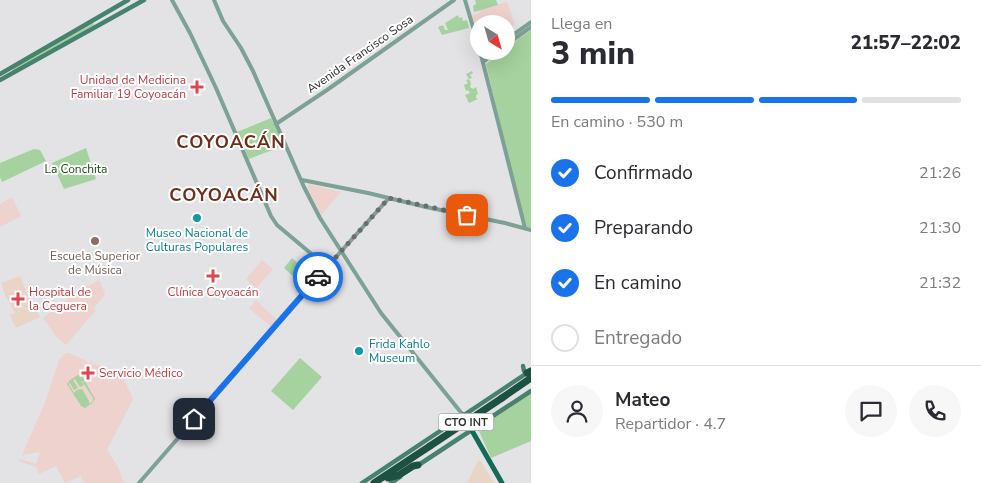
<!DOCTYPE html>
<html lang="es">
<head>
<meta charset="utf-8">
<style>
  body { margin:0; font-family:"Nunito Sans",sans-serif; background:#f7f7f7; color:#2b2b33; height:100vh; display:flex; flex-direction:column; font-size:19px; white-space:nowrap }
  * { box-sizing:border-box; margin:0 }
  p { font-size:16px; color:#7c7c81 }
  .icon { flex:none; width:28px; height:28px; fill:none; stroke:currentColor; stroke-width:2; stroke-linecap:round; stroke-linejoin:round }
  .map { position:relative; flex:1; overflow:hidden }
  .details { display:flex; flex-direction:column; background:#fff; width:450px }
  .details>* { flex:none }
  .needle { width:32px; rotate:143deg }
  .tools { position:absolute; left:470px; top:15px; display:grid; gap:10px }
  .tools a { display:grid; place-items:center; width:45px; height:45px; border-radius:50%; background:#fff; box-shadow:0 5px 20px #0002; font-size:25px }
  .pin { position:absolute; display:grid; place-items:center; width:42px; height:42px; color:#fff; margin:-21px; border-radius:10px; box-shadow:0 2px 8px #0006 }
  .courier { position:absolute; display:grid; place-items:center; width:50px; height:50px; margin:-25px; border:4px solid #1a73e8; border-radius:50%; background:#fff; color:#222; box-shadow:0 1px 6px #0007 }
  .head em { font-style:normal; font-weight:800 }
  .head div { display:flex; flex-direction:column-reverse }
  .head { display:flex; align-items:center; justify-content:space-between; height:85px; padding:0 20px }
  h1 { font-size:32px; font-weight:800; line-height:38px }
  .bar { display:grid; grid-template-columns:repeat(4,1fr); gap:8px 5px; align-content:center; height:60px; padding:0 20px }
  .bar i { height:6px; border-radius:4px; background:#e1e1e2 }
  .bar .active { background:#1a73e8 }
  .bar p { grid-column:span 4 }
  .line { display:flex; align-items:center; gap:12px; padding:0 20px; border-top:1px solid #e1e1e2 }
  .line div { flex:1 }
  .round { display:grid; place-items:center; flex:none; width:52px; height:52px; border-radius:26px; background:#f7f7f7 }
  ol { padding:0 20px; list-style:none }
  li { display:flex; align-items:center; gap:15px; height:55px }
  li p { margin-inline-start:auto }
  li .icon { padding:5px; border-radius:50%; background:#1a73e8; color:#fff; stroke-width:4 }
  li:last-child { color:#7c7c81 }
  li i { width:28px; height:28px; border:2px solid #e1e1e2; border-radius:50% }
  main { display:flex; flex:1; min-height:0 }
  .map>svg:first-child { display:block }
  .education { fill:#edd2ce }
  .medical { fill:#e9d5c6 }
  .green { fill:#a5d29e; fill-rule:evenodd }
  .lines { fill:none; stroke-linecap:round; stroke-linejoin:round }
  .tertiary { stroke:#7da295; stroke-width:4 }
  .secondary { stroke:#47826f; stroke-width:4.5 }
  .primary { stroke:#136b55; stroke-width:5 }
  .motorway { stroke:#1d5141; stroke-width:7 }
  .motorway-bridge { stroke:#1d5141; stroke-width:7 }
  .done { stroke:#6d6d6f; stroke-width:5; stroke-dasharray:0 9 }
  .route { stroke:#1a73e8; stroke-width:6 }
  .health-dot { fill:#e0444e; stroke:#fff; stroke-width:2 }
  .culture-dot { fill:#0f9aa8; stroke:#fff; stroke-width:2 }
  .education-dot { fill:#8d6e63; stroke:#fff; stroke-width:2 }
  .labels { text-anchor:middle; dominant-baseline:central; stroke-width:4; stroke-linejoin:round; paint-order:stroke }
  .shield { fill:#fff; stroke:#6d6d6d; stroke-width:1 }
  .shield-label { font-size:11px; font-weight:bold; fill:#2e2e2f }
  .street-label { font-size:12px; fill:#2e2e2f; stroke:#fff }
  .health-label { font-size:12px; fill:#be3a42; stroke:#fff; text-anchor:start }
  .park-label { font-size:12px; fill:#1b4f14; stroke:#fff }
  .culture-label { font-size:12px; fill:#0d838f; stroke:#fff }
  .education-label { font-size:12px; fill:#785e54; stroke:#fff }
  .district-label { font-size:18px; font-weight:bold; letter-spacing:1px; fill:#702d1a; stroke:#fff }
</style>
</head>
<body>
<main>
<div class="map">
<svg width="531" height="483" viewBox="0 0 531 483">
  <rect width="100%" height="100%" fill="#e3e3e5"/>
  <g class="education">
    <polygon points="507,2 515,25 506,28 506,24 484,24 482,20 473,22 472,15 480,13 479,10"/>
    <polygon points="309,184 341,192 321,215 307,187"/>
    <polygon points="12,197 21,216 0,227 0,204"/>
    <polygon points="262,260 273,269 257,288 246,279"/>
    <polygon points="99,280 105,293 104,296 94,308 96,310 66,345 56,336 43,318 76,293"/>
    <polygon points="256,300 277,320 271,327 249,308"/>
    <polygon points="66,353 69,353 87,361 89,364 90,362 116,371 123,377 133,399 107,450 118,467 124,483 84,483 81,476 65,483 56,466 39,474 36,467 19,461 20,459 36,464 40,452 22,455 44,405 59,360"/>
  </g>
  <g class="medical">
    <polygon points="20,276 31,303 40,317 16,328 10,315 15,313 5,295 1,283"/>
    <polygon points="478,460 481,461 494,483 467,483"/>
  </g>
  <g class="green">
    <polygon points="475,0 496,0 498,5 474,12 473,6 476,4"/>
    <polygon points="458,15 459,18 462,17 463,21 467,20 469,28 442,35 438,27 443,25 445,30 448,30 445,23"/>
    <polygon points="93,22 94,25 13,72 12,69"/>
    <polygon points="531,30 531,228 527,227 510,167 486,64 503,51 506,51 506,48"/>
    <polygon points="472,71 473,73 470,75 472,78 469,79 471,83 470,87 473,89 476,87 478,94 476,95 476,98 478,99 469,103 465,95 470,93 468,90 466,91 464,85 468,83 466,80 469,79 466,74"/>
    <polygon points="271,118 285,145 249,159 237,132"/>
    <polygon points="86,148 96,179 64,189 52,163"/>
    <polygon points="34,149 40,150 46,161 2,182 0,177 0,163"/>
    <polygon points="292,258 314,278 306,288 284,268"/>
    <polygon points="300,358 322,377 293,410 271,391"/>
    <path d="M78 375 82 376 95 399 92 403 85 408 81 406 67 384 70 380ZM78 377 75 379 80 387 84 385 79 376 93 398V401L89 404V401L82 389 77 390 74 393 69 385V382L74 390 78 388 73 380 70 382Z"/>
    <polygon points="531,393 531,441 491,458 478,429"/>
  </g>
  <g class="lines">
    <g class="tertiary">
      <polyline points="172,0 190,33 216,88 271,216 277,225 327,267"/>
      <polyline points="214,0 223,21 241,48 253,71 304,187 320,218 381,313 463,415"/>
      <polyline points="465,0 479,47"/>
      <polyline points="506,40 531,22"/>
      <polyline points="506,45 531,27"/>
      <polyline points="480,51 525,228"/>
      <polyline points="482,57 490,51"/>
      <polyline points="483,62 498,51"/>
      <polyline points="276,124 327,90 454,0"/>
      <polyline points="302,180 368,193 426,207 505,223 531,230"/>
      <polyline points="139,483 327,267 389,198"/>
    </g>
    <g class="secondary">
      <polyline points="0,74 128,0"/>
      <polyline points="0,80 144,0"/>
      <polyline points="523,366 524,371 527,373"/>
      <polyline points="417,466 531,391"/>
      <polyline points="362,483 527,373"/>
      <polyline points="391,483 400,477"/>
    </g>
    <polyline class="primary" points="463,415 502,483"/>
    <g class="motorway">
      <polyline points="527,373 531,371"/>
      <polyline points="502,398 531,378"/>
      <polyline points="388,478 399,475 413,466 418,465"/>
      <polyline points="374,483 430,446"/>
    </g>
    <polyline class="motorway-bridge" points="430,446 502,398"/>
  </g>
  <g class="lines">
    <polyline class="done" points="318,277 389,198 467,215"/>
    <polyline class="route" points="194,419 318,277"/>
  </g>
  <g class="health-dot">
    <path d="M194.5 79.5h5v5h5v5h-5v5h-5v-5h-5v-5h5z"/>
    <path d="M210.5 268.5h5v5h5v5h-5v5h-5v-5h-5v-5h5z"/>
    <path d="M15.5 291.5h5v5h5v5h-5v5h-5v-5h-5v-5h5z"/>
    <path d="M85.5 365.5h5v5h5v5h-5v5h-5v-5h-5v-5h5z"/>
  </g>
  <g class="culture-dot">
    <circle cx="197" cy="218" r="5"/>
    <circle cx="359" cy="351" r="5"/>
  </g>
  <circle class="education-dot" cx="95" cy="241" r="5"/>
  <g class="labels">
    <rect class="shield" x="438.5" y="413.5" width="55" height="17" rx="4"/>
    <g class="shield-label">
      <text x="466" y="422">CTO INT</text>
    </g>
    <g class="street-label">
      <text transform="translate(360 54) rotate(-35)">Avenida Francisco Sosa</text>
    </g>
    <g class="health-label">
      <text x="186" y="80" text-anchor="end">Unidad de Medicina<tspan x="186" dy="14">Familiar 19 Coyoacán</tspan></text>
      <text x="29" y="292">Hospital de<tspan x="29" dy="14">la Ceguera</tspan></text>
      <text x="213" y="292" text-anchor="middle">Clínica Coyoacán</text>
      <text x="99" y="373">Servicio Médico</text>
    </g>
    <g class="park-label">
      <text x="76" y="169">La Conchita</text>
    </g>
    <g class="culture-label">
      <text x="197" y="233">Museo Nacional de<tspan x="197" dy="14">Culturas Populares</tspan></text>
      <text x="369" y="344" text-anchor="start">Frida Kahlo<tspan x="369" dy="14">Museum</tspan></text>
    </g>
    <g class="education-label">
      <text x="95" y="256">Escuela Superior<tspan x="95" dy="14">de Música</tspan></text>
    </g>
    <g class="district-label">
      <text x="231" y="142">COYOACÁN</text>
      <text x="224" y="195">COYOACÁN</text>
    </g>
  </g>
</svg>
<div class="tools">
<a><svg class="needle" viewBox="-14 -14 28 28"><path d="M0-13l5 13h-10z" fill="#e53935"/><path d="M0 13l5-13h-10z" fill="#7c7c81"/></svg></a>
</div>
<div class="pin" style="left:467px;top:215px;background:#ea580c"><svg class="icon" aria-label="bag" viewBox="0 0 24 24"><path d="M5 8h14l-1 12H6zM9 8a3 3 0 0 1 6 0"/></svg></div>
<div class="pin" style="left:194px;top:419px;background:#1f2937"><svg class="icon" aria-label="home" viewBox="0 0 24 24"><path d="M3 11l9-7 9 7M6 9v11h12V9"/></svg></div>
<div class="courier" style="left:318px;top:277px"><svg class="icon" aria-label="car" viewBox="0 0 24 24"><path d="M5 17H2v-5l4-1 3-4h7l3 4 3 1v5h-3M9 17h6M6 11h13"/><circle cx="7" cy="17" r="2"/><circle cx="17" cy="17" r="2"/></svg></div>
</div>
<section class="details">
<div class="head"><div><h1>3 min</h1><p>Llega en</p></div><em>21:57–22:02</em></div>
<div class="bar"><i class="active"></i><i class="active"></i><i class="active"></i><i></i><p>En camino · 530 m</p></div>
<ol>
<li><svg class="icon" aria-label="check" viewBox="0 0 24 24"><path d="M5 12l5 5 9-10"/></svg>Confirmado<p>21:26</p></li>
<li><svg class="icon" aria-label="check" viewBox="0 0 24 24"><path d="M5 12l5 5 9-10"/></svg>Preparando<p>21:30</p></li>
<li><svg class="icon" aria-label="check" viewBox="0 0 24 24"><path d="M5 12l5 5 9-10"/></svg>En camino<p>21:32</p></li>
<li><i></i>Entregado</li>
</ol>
<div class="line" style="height:90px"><a class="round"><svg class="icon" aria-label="person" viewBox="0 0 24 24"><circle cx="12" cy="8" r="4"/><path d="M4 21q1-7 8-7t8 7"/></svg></a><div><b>Mateo</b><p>Repartidor · 4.7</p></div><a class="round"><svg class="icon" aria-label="chat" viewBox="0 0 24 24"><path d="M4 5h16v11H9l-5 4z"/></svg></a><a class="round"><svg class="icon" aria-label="phone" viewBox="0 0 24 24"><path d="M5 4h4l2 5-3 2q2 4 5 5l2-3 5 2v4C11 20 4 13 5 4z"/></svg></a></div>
</section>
</main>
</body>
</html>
